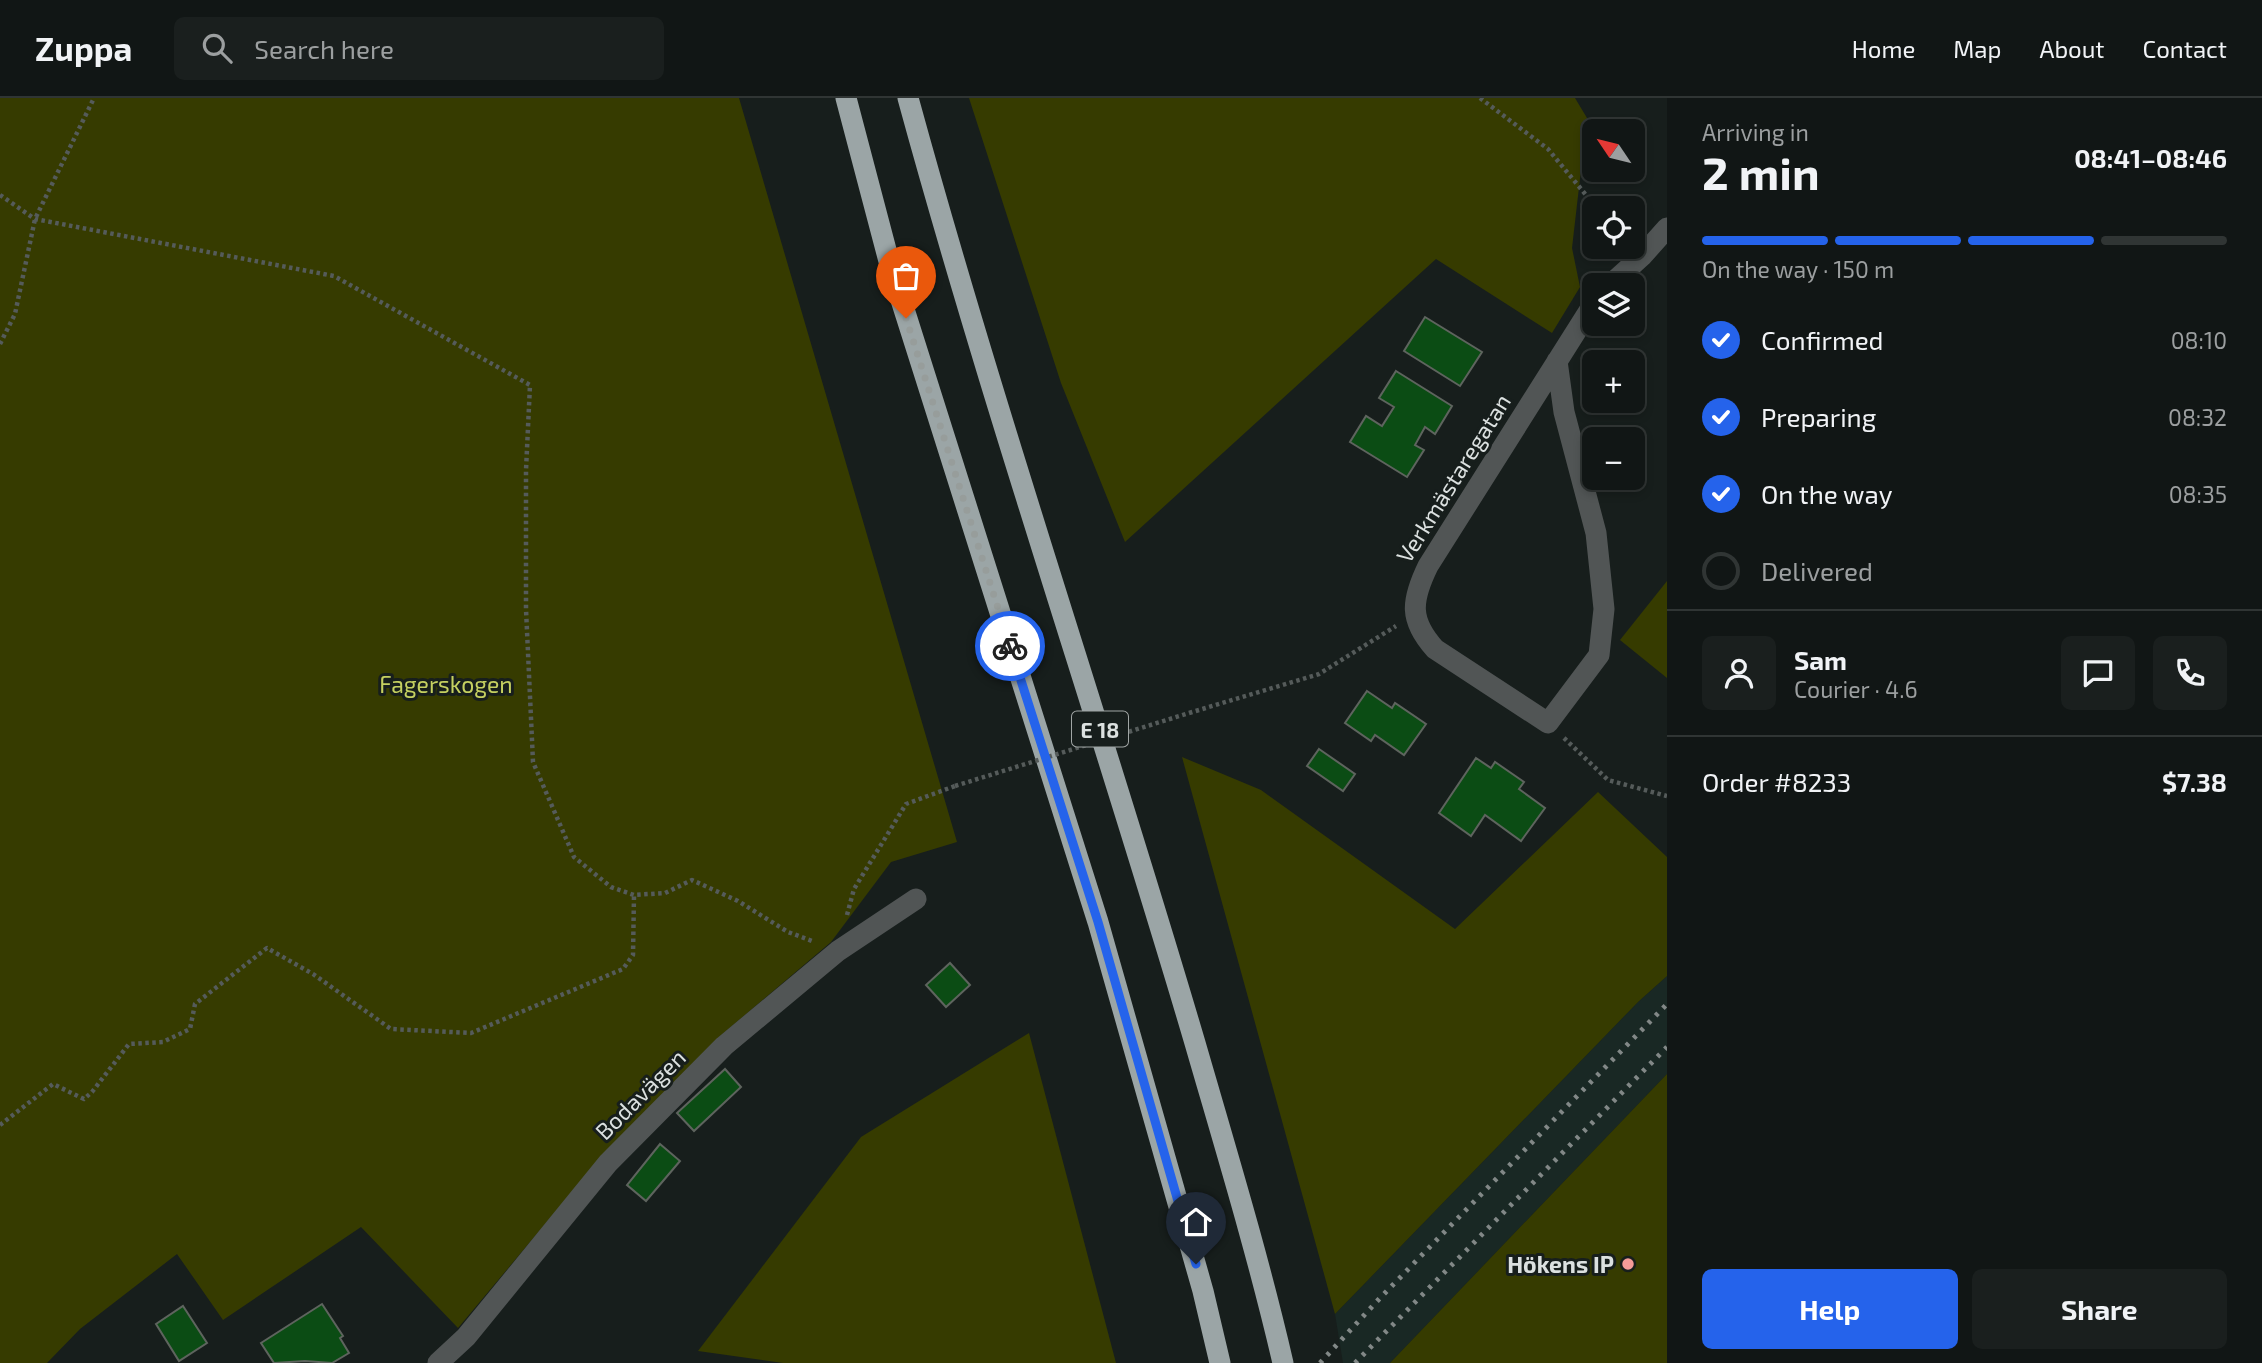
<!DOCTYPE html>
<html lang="en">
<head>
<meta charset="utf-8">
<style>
  body { margin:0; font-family:"Exo 2",sans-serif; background:#1a1f1e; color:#f1f3f6; height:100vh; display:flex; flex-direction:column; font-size:26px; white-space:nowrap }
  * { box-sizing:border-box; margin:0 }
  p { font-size:23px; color:#9c9fa0 }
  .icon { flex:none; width:38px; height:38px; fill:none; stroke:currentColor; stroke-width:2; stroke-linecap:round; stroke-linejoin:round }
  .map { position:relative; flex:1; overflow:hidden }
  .drawer { display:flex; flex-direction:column; background:#111615; width:595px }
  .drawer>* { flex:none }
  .needle { width:46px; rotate:305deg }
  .controls { position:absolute; left:1582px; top:21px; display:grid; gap:14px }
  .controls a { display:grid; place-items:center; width:63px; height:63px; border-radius:10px; background:#111615; box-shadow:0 4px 10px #0003,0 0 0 2px #303534; font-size:35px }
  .pin { position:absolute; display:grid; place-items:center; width:60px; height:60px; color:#fff; margin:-72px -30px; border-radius:50% 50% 50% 0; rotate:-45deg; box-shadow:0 0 7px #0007 }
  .pin .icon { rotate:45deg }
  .courier { position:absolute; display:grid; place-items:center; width:70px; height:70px; margin:-35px; border:5px solid #2563eb; border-radius:50%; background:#fff; color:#222; box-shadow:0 2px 9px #0007 }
  .summary em { font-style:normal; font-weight:700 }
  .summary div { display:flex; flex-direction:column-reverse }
  .summary { display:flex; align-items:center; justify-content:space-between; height:119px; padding:0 35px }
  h1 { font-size:46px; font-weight:700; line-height:52px }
  .bar { display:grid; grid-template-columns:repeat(4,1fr); gap:10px 7px; align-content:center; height:84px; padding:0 35px }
  .bar i { height:9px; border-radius:5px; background:#303534 }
  .bar .selected { background:#2563eb }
  .bar p { grid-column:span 4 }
  .line { display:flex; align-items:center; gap:18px; padding:0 35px; border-top:2px solid #303534 }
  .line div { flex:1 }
  .round { display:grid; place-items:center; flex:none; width:74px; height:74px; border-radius:10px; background:#1a1f1e }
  ol { padding:0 35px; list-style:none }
  li { display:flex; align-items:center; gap:21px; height:77px }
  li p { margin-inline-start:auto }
  li .icon { padding:7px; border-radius:50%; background:#2563eb; color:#fff; stroke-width:4 }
  li:last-child { color:#9c9fa0 }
  li i { width:38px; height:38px; border:4px solid #303534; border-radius:50% }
  .action { display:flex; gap:14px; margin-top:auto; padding:14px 35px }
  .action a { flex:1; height:80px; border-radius:10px; background:#2563eb; color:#fff; font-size:28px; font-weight:700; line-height:80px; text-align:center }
  .action a+a { background:#1a1f1e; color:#f1f3f6 }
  header { display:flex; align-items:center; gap:42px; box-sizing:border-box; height:98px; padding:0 35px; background:#111615; border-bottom:2px solid #303534 }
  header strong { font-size:33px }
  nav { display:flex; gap:38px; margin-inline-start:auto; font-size:24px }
  .search { width:490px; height:63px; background:#1a1f1e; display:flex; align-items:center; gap:18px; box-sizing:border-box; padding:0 24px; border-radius:10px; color:#9c9fa0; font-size:26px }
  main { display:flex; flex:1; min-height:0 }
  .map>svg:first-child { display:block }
  .built { fill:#192824 }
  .green { fill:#363b00 }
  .building { fill:#0b4c14; stroke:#5e645e; stroke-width:2 }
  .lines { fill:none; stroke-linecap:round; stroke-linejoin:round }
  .path { stroke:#555b5a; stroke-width:4.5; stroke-dasharray:3.5 3.5; stroke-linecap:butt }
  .minor { stroke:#515555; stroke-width:21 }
  .highway { stroke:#9ba5a6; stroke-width:21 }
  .rail { stroke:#828887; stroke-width:5; stroke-dasharray:3.5 7; stroke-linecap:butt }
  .path-bridge { stroke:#555b5a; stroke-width:4.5; stroke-dasharray:3.5 3.5; stroke-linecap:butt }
  .done { stroke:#979d9b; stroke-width:7; stroke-dasharray:0 12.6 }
  .route { stroke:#2563eb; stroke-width:9 }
  .poi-dot { fill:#f59b98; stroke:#171e1c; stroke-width:2.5 }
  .labels { text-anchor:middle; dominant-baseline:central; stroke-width:6; stroke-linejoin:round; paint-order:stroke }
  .shield { fill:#171e1c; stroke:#a1a6a5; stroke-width:2 }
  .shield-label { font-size:21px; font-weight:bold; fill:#dce1e0 }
  .street-label { font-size:23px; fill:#dce1e0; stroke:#171e1c }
  .park-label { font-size:23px; fill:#c5d060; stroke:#171e1c }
  .poi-label { font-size:23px; font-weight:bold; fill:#dce1e0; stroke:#171e1c; text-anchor:end }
</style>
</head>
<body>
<header>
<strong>Zuppa</strong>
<div class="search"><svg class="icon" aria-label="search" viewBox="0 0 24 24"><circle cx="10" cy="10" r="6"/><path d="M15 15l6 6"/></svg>Search here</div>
<nav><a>Home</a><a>Map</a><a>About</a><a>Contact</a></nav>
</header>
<main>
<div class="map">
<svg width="1667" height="1265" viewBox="0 0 1667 1265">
  <rect width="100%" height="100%" fill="#171e1c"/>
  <polygon class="built" points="1667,878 1667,976 1390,1265 1343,1265 1335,1216 1638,904"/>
  <g class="green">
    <polygon points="0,0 739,0 957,744 891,764 831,844 719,939 602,1058 458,1230 361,1129 223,1222 177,1156 80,1231 47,1265 0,1265"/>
    <polygon points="969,0 1575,0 1587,20 1572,150 1580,189 1552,235 1436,161 1125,444 1061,285"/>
    <polygon points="1667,483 1667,580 1620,542"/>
    <polygon points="1182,659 1261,692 1455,831 1598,694 1667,759 1667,878 1638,904 1335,1216"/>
    <polygon points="1029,935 1116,1265 783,1265 698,1253 861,1039"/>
    <polygon points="1667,976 1667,1265 1390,1265"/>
  </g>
  <g class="building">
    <polygon points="1425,219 1482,254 1460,288 1404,253"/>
    <polygon points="1396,273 1452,308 1435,336 1425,329 1415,347 1424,352 1407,379 1350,344 1366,318 1382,328 1394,309 1379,300"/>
    <polygon points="1367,593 1392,610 1395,605 1426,626 1404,657 1375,637 1371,643 1345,625"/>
    <polygon points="1319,651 1355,676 1343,693 1307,668"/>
    <polygon points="1476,660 1491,670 1495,664 1524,684 1519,691 1545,710 1521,743 1485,717 1471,738 1439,715"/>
    <polygon points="950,865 970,887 946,909 926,887"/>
    <polygon points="725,971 741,989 694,1033 677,1015"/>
    <polygon points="660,1046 680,1063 646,1103 627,1087"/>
    <polygon points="322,1206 343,1238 340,1240 349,1255 332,1265 305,1263 274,1265 261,1245"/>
    <polygon points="183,1208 207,1245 179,1263 156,1226"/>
  </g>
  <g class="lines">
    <g class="path">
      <polyline points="1480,0 1548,51 1586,97"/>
      <polyline points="0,97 35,121 334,178 530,287 526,372 526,511 533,664 574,759 611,789 634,797 665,795 692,782 738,803 788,834 812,843"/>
      <polyline points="0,246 15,216 35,121 94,0"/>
      <polyline points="1189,615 1319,576 1396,528"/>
      <polyline points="1564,640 1608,682 1667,698"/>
      <polyline points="847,817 854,791 906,706 955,688"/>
      <polyline points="0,1027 53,986 84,1001 92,994 129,946 163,944 190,931 195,906 267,850 313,876 391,931 471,935 623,871 633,857 634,797"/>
    </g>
    <g class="minor">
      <polyline points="1610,187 1642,158 1667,130"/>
      <path d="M1557 263 1564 314 1596 435 1604 511 1599 557 1548 625 1435 551C1409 522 1411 503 1428 468L1594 205"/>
      <polyline points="438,1265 466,1239 608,1065 724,948 838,853 916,801"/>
    </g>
    <g class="highway">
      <polyline points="846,0 890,167 1098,824 1203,1193 1220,1265"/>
      <path d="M908 0C995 318 1102 629 1195 945 1226 1052 1258 1157 1283 1265"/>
    </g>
    <g class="rail">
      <polyline points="1320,1265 1380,1200 1667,906"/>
      <polyline points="1355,1265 1667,949"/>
    </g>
    <polyline class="path-bridge" points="955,688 1189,615"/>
  </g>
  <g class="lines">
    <polyline class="done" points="906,220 1010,548"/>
    <polyline class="route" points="1010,548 1098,824 1196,1166"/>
  </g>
  <circle class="poi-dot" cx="1628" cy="1166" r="7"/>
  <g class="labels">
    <rect class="shield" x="1072" y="613.5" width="56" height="35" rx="5"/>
    <g class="shield-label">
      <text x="1100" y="631">E 18</text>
    </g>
    <g class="street-label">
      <text transform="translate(1453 380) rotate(-58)">Verkmästaregatan</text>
      <text transform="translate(640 996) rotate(-45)">Bodavägen</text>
    </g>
    <g class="park-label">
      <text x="446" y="586">Fagerskogen</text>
    </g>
    <g class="poi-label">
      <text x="1614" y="1166">Hökens IP</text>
    </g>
  </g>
</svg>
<div class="controls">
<a><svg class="needle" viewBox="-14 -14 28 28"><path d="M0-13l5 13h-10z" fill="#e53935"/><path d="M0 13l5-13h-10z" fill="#9c9fa0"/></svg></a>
<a><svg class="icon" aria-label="locate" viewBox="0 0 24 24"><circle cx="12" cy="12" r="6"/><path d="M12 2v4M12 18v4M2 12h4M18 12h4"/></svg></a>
<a><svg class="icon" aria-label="layers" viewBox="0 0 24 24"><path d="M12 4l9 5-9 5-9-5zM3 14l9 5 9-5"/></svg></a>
<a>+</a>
<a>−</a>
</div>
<div class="pin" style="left:906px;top:220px;background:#ea580c"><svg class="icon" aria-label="bag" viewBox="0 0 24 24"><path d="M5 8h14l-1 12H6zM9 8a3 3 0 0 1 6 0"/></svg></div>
<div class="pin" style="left:1196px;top:1166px;background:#1f2937"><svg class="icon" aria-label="home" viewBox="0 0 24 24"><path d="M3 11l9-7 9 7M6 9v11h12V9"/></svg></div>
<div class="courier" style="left:1010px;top:548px"><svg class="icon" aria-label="bike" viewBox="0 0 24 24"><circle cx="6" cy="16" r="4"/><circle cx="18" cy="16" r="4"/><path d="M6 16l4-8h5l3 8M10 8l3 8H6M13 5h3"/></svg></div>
</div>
<section class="drawer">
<div class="summary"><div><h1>2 min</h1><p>Arriving in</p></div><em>08:41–08:46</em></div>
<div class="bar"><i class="selected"></i><i class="selected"></i><i class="selected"></i><i></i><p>On the way · 150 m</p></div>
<ol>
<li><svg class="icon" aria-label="check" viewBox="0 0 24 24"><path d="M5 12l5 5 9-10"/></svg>Confirmed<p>08:10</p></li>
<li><svg class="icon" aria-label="check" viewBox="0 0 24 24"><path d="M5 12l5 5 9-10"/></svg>Preparing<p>08:32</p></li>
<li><svg class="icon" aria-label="check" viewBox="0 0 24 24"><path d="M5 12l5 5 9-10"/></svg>On the way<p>08:35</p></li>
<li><i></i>Delivered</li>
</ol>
<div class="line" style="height:126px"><a class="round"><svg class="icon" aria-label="person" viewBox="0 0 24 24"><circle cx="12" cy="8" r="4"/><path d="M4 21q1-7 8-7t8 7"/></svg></a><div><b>Sam</b><p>Courier · 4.6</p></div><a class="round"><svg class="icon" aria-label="chat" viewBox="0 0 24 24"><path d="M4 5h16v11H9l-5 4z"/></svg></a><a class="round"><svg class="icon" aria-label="phone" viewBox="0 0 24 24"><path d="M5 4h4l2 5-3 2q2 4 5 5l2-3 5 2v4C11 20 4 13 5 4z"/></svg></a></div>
<div class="line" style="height:91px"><div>Order #8233</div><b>$7.38</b></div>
<div class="action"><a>Help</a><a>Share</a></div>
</section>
</main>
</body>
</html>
